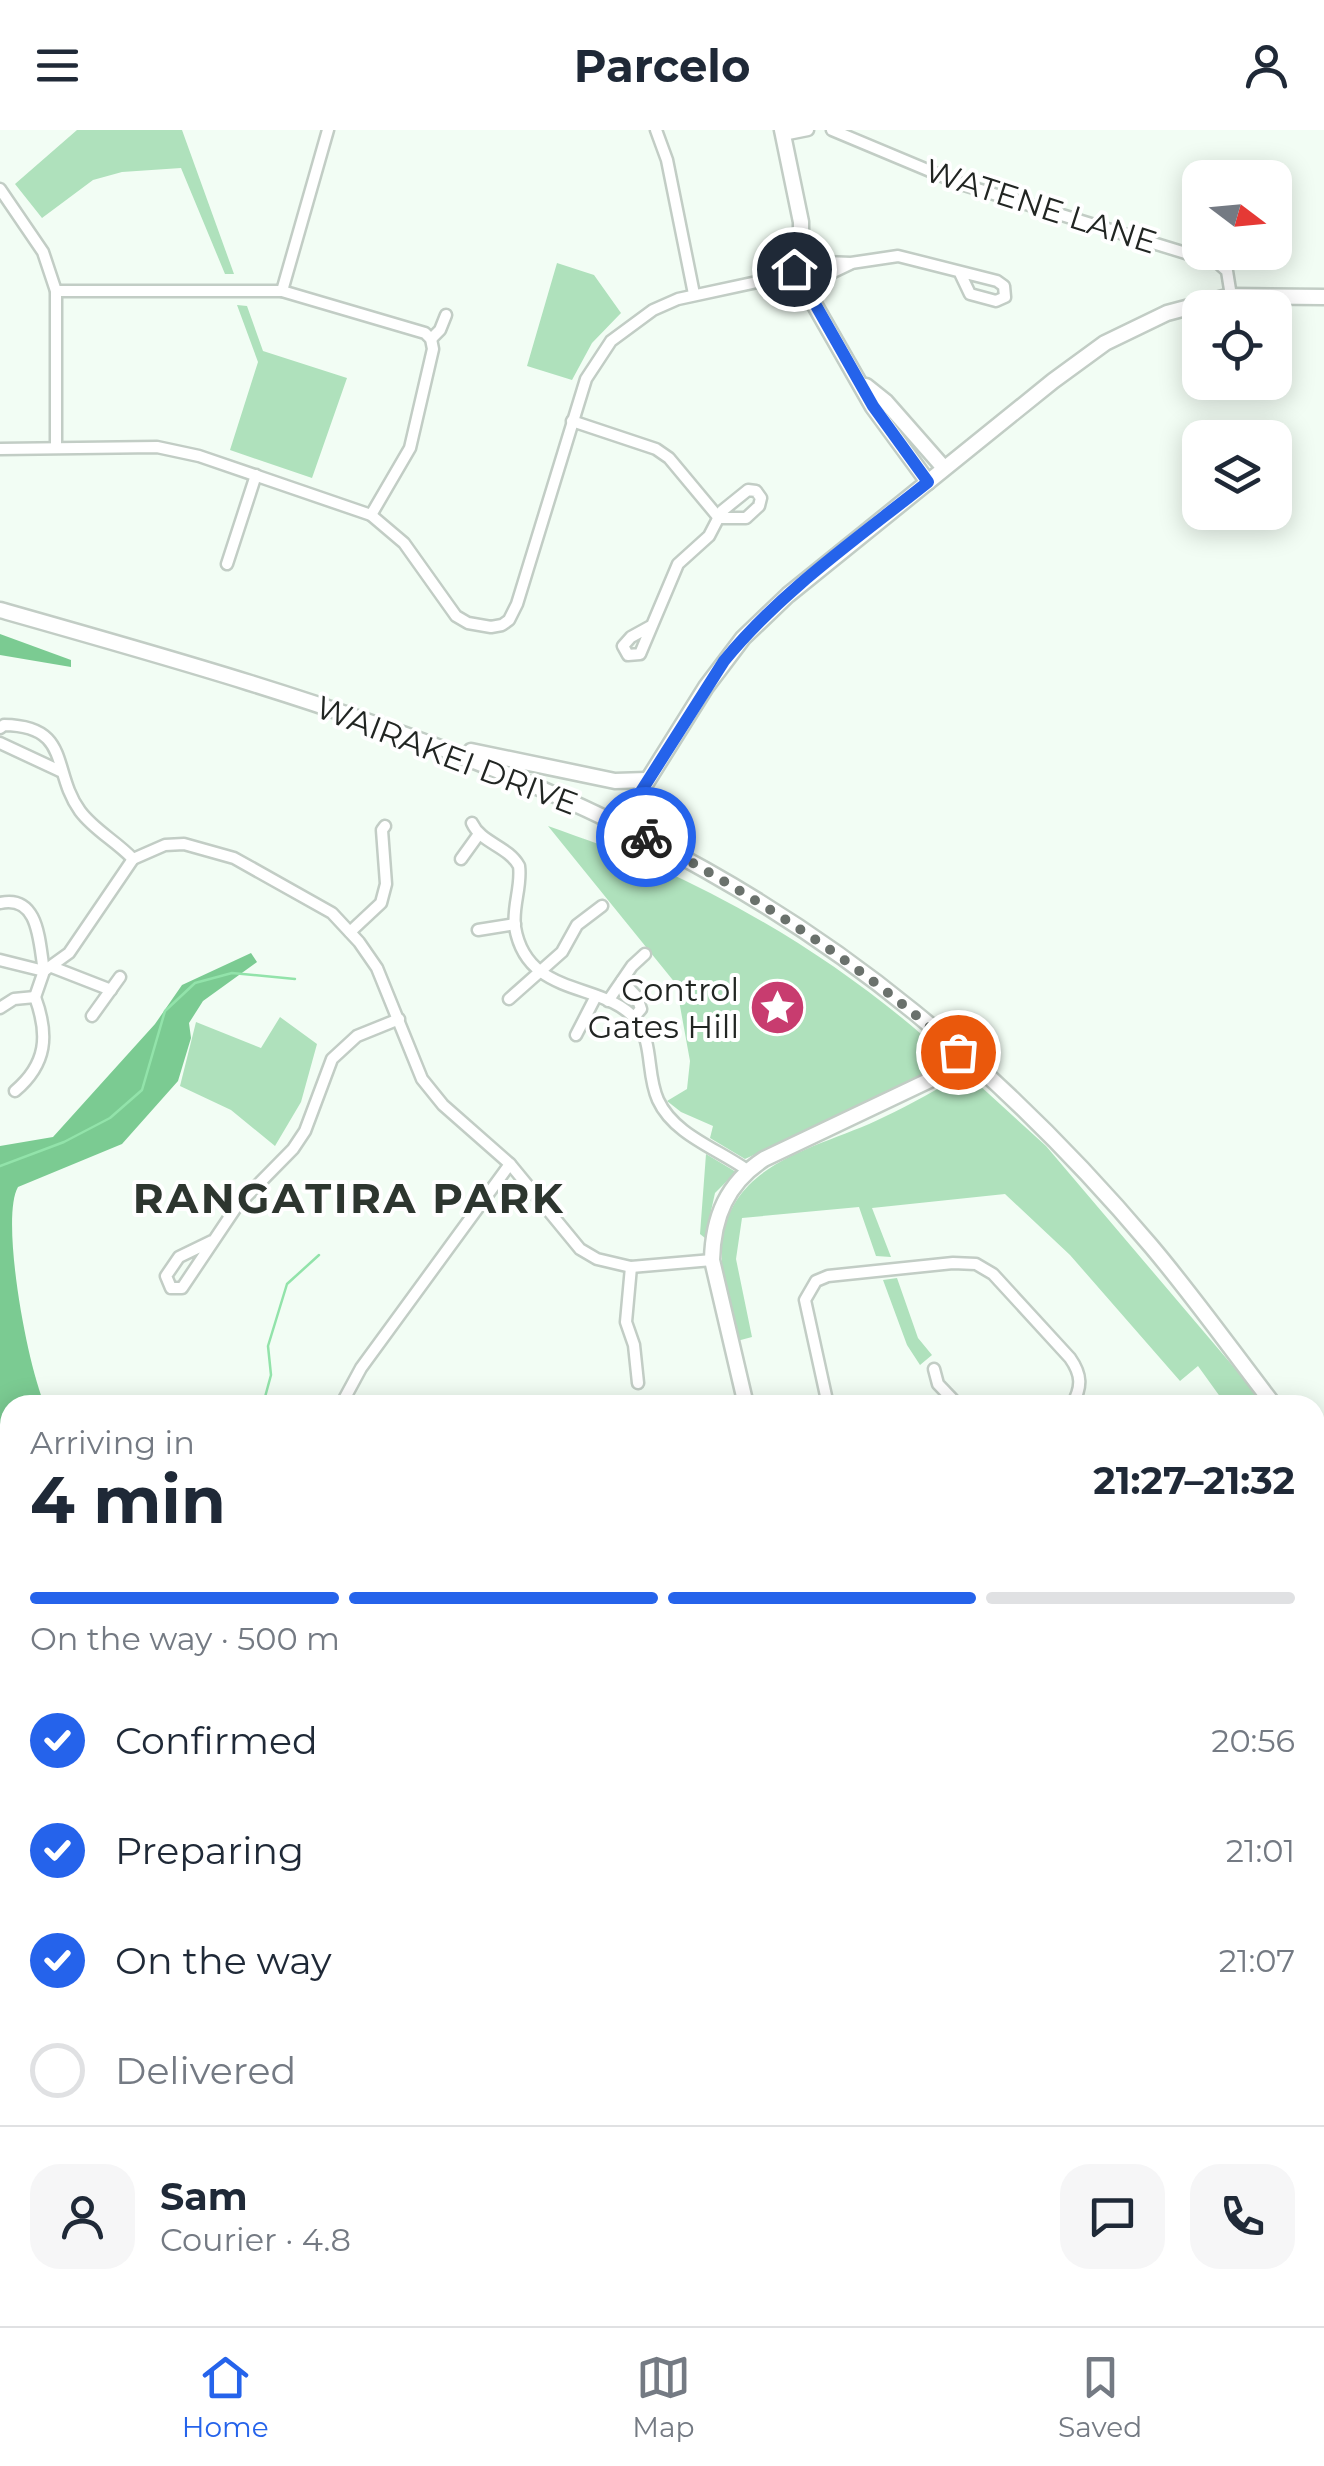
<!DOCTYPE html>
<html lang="en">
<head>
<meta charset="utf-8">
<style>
  body { margin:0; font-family:Montserrat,sans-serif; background:#f6f6f7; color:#1f2937; height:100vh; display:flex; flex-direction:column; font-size:38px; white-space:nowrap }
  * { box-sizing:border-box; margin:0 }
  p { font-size:32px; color:#747a83 }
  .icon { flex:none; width:55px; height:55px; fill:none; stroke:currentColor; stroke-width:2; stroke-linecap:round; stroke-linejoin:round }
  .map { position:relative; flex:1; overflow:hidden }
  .drawer { position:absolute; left:0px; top:1265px; width:1325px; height:932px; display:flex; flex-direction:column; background:#fff; border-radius:30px 30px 0 0; box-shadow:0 5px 25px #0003 }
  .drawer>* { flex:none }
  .needle { width:65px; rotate:106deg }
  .controls { position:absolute; left:1182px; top:30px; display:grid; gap:20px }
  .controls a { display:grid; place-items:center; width:110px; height:110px; border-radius:20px; background:#fff; box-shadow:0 5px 25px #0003; font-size:50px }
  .pin { position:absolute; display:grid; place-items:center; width:85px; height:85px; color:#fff; margin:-42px; border:5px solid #fff; border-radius:50%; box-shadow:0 2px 10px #0007 }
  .courier { position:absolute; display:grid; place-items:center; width:100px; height:100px; margin:-50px; border:8px solid #2563eb; border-radius:50%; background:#fff; color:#222; box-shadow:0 2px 12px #0007 }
  .head em { font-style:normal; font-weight:700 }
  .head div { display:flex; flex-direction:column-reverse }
  .head { display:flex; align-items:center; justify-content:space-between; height:170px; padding:0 30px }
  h1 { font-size:65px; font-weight:700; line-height:75px }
  .bar { display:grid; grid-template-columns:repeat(4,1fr); gap:15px 10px; align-content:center; height:120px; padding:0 30px }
  .bar i { height:12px; border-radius:8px; background:#e0e1e3 }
  .bar .current { background:#2563eb }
  .bar p { grid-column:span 4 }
  .line { display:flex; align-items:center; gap:25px; padding:0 30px; border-top:2px solid #e0e1e3 }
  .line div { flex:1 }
  .round { display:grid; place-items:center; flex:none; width:105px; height:105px; border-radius:30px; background:#f6f6f7 }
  ol { padding:0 30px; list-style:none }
  li { display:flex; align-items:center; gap:30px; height:110px }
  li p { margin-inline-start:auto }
  li .icon { padding:10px; border-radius:50%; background:#2563eb; color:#fff; stroke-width:4 }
  li:last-child { color:#747a83 }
  li i { width:55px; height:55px; border:5px solid #e0e1e3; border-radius:50% }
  header { display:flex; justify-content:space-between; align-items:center; height:130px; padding:0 30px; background:#fff; font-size:45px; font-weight:700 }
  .dock { display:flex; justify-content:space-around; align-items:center; height:140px; border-top:2px solid #e0e1e3; background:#fff; font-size:28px; color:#747a83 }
  .dock a { display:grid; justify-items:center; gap:5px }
  .dock .current { color:#2563eb }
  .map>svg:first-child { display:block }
  .green { fill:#afe1bc }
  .forest { fill:#7bcb92 }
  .water { fill:#92e3aa }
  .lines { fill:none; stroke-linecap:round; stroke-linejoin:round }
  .stream { stroke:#92e3aa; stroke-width:2.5 }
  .street-casing { stroke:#c2cdc5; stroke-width:15 }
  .secondary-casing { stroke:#c2cdc5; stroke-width:19 }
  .street { stroke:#fff; stroke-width:10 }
  .secondary { stroke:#fff; stroke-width:14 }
  .done { stroke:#6a716c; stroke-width:10; stroke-dasharray:0 18 }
  .route { stroke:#2563eb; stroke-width:12 }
  .labels { text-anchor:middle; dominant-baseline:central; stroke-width:8; stroke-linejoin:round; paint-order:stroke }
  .street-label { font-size:32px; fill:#212522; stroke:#fff }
  .poi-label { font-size:32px; fill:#212522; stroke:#fff; text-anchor:end }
  .district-label { font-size:42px; font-weight:bold; letter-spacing:2.5px; fill:#2d362f; stroke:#fff }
</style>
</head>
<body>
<header><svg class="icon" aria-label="menu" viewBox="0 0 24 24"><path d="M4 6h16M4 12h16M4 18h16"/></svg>Parcelo<svg class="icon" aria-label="person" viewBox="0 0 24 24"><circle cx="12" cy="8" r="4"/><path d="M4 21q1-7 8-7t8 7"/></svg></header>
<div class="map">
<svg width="1324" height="2196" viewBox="0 0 1324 2196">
  <rect width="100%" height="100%" fill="#f2fdf4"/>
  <g class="green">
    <polygon points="77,0 182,0 234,144 225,144 181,38 122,42 93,50 42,88 15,54"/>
    <polygon points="557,133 594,145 621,183 592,213 572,250 527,236"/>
    <polygon points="237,175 247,176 263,221 347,248 312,348 230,320 258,232"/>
    <path d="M548 696C584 709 621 721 656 737 761 784 861 848 946 926L915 951 745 1029 710 1008 713 996 681 982 667 971 687 959 690 931 676 854Z"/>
    <polygon points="280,887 317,914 301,972 275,1016 231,980 180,956 196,892 261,918"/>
    <path d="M966 943 1046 1016 1266 1275H1226L1198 1236 1180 1251 1070 1125 1005 1064 872 1078 891 1127 876 1126 859 1077 742 1088 736 1129 752 1207 737 1211C731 1180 719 1144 722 1112 732 1029 822 1018 884 987 912 974 939 958 966 943Z"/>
    <polygon points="706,1024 736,1042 715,1063 705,1108 700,1104"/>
    <polygon points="897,1148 918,1208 932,1225 920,1235 907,1215 883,1150"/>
    <polygon points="82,2188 758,2188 753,2196 74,2196"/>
  </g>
  <g class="forest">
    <polygon points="0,504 71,530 71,537 0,525"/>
    <path d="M251 823 257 832 203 871 189 893 191 908 178 951 122 1014 18 1057C0 1088 27 1235 45 1275H10V1331L0 1312V1016L53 1007 155 894 182 855Z"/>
    <polygon points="10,2082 10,2188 82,2188 74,2196 0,2196 0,2084"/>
  </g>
  <polygon class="water" points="0,1369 8,1380 10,1420 10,1931 0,1937"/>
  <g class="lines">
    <g class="stream">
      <polyline points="0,1036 64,1012 110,988 142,960 165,881 195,853 232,843 295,849"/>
      <polyline points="256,1275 265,1267 271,1245 268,1216 287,1154 319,1125"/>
    </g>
    <defs>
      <g id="street">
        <polyline points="656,0 667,30 694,164"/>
        <polyline points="832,0 961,54 1218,133 1227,141 1231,166"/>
        <polyline points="783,5 808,0"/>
        <polyline points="0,59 43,122 56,161 56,316"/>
        <polyline points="825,132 851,133 898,126 997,151 1004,156 1005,167 996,171 970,164 960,143"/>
        <polyline points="827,145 850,134"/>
        <polyline points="771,149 794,139"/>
        <polyline points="56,161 282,161 425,203 431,209 433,219 410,318 371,385"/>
        <polyline points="282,161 328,0"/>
        <polyline points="431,209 440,200 446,185"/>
        <polyline points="572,291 656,319 669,328 719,388"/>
        <polyline points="0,319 157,317 199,326 371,385 404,413 456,486 468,493 491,497 502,495 509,490 517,474 586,249 611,211 653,180 678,169 771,149 796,151"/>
        <polyline points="227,434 256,345"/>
        <polyline points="651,496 631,507 623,516 628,525 640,524 678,434 709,406 722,381 748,360 756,361 761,368 759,376 746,388 719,388"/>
        <path d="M0 598 4 595C72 596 51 641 80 681 94 700 116 711 133 729"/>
        <polyline points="0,613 60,641"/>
        <path d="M472 693C481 713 508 716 519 736 522 756 512 777 515 797 527 869 605 851 636 890 654 914 646 944 658 970 674 1005 718 1019 747 1040"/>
        <polyline points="461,729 479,704"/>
        <path d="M0 773C40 764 39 814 44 841"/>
        <polyline points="478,800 515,794"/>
        <polyline points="350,802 381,773 386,754 382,700 385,696"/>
        <polyline points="0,830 44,841"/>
        <polyline points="52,837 111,860"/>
        <polyline points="622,851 637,867 641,879 634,887"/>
        <polyline points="35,867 44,841 69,823 133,729 165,715 184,714 234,728 332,783 359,812 377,838 422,949 443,975 510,1034 580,1119 597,1129 631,1137 712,1130"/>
        <polyline points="509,869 562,822 577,795 602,776"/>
        <polyline points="608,871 632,836 645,824"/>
        <polyline points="0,878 14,869 35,867"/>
        <polyline points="92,886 120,847"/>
        <polyline points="576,905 595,868"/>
        <path d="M15 961C47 934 49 905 35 867"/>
        <polyline points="212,1111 179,1127 166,1146 171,1158 182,1158 237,1076 293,1019 305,1001 332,929 357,906 399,889"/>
        <polyline points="631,1137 626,1192 634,1215 638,1253"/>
        <polyline points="934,1239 938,1254 958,1275"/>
        <polyline points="341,1275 361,1238 510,1034"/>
        <path d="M828 1275 805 1170 816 1151 828 1146 953 1133 976 1134 993 1144 1070 1228C1082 1245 1082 1257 1072 1275"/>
        <polyline points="1315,1407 1324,1421"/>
        <polyline points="1315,1524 1324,1550"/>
        <polyline points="1315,1693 1324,1686"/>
        <polyline points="1315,2049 1324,2046"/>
        <polyline points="1199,2188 1203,2196"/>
      </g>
      <g id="secondary">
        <polyline points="782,0 801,92 801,128"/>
        <circle cx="810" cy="142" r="17"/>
        <polyline points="805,158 873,277 928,352"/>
        <polyline points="866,256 886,272 944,338"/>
        <path d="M0 480C329 573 644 661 914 882 999 951 1080 1032 1151 1116 1194 1167 1233 1222 1274 1275"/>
        <polyline points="471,621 615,651 647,650"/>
        <polyline points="621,693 706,557 743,508 788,465 1053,251 1105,213 1167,183 1231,166 1324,167"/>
        <path d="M746 1275 712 1130C713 1087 727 1053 764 1029L930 950 958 922"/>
        <polyline points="1315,1328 1324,1340"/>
        <polyline points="884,2188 885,2196"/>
      </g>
    </defs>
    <use href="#street" class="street-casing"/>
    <use href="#secondary" class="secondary-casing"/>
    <use href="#street" class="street"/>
    <use href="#secondary" class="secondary"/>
  </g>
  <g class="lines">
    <path class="done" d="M646 707C758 768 864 836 958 922"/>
    <path class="route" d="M646 707 621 693 724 531C781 461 858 408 928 352L873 276 806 158 796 150 794 139"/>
  </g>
  <defs>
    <symbol id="sight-disc" viewBox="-11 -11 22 22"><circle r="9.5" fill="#c83c6f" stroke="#fff"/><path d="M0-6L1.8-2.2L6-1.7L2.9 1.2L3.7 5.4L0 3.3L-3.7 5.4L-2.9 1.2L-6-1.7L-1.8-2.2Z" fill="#fff"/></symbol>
  </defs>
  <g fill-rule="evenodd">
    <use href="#sight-disc" x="746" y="846" width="63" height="63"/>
  </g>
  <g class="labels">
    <g class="street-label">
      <text transform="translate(1041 76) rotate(18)">WATENE LANE</text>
      <text transform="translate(447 625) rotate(21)">WAIRAKEI DRIVE</text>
    </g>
    <g class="poi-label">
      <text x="739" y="859">Control<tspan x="739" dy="37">Gates Hill</tspan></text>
    </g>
    <g class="district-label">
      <text x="349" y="1068">RANGATIRA PARK</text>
    </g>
  </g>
</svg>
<div class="controls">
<a><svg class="needle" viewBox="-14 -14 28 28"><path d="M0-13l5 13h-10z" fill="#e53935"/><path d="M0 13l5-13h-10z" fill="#747a83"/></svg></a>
<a><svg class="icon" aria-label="locate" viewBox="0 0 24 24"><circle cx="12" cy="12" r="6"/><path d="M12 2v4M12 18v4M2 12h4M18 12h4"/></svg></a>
<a><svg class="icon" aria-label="layers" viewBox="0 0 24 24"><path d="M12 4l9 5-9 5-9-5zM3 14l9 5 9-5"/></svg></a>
</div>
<div class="pin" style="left:958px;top:922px;background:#ea580c"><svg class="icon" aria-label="bag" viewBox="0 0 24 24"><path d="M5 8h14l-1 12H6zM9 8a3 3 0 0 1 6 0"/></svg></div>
<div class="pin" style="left:794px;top:139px;background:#1f2937"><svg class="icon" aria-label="home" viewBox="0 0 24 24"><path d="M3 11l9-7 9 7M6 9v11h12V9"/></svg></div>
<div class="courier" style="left:646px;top:707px"><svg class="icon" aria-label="bike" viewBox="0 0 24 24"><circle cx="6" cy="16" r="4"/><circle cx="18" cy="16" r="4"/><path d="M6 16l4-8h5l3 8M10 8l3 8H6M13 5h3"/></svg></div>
<section class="drawer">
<div class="head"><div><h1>4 min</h1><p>Arriving in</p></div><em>21:27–21:32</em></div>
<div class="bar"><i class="current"></i><i class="current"></i><i class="current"></i><i></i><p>On the way · 500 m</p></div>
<ol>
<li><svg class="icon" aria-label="check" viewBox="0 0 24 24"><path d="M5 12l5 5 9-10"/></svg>Confirmed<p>20:56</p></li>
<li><svg class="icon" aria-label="check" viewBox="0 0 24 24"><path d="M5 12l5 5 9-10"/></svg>Preparing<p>21:01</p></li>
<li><svg class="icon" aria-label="check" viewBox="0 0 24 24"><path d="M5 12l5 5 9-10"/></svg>On the way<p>21:07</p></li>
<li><i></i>Delivered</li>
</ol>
<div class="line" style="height:180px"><a class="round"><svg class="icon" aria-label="person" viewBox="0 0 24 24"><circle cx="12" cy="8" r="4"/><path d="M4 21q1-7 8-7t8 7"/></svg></a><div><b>Sam</b><p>Courier · 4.8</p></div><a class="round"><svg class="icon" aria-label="chat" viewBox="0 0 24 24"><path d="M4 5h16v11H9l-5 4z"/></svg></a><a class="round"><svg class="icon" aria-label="phone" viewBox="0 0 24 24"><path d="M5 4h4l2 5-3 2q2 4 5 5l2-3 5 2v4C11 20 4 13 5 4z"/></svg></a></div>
</section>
</div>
<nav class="dock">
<a class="current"><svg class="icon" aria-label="home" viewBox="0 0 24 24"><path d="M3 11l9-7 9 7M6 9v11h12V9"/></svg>Home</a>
<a><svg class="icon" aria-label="map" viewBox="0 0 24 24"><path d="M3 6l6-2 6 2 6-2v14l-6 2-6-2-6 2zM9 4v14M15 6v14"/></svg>Map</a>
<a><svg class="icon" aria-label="saved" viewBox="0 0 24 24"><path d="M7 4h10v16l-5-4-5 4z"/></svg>Saved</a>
</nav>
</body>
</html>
